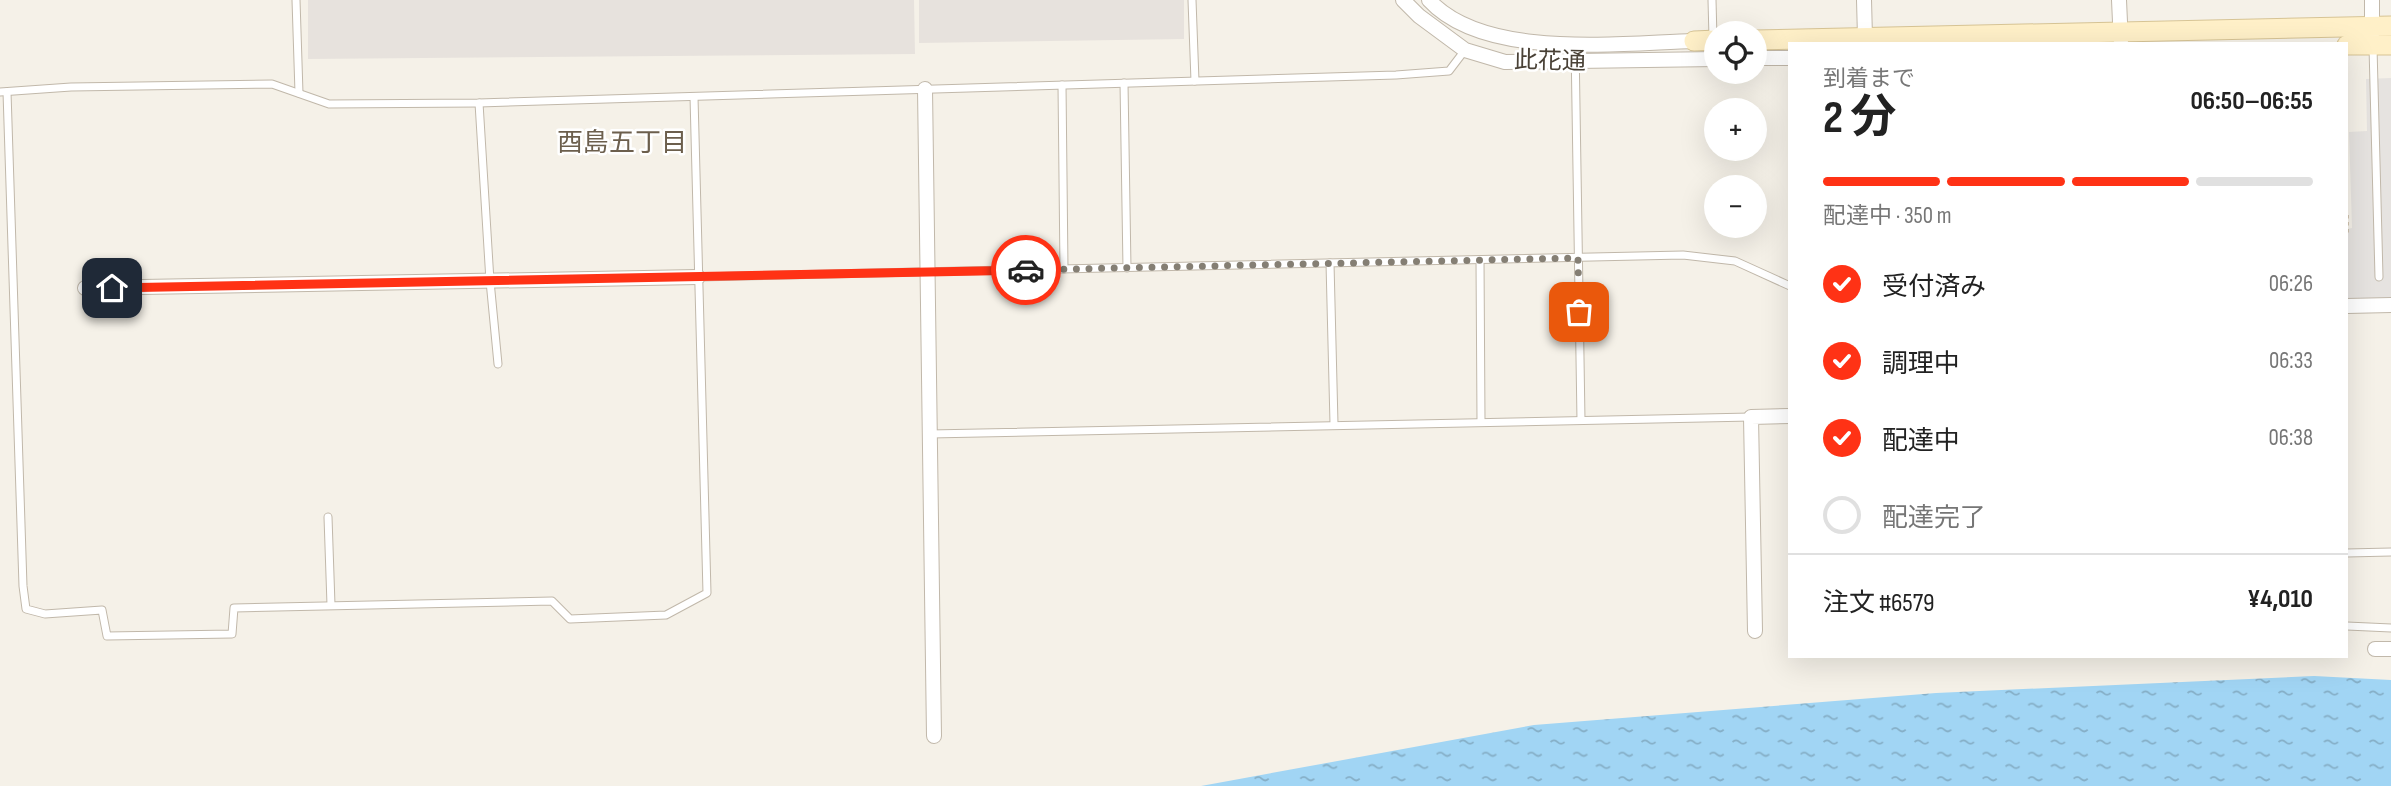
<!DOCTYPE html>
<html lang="ja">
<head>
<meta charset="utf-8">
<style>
  body { margin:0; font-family:"Sofia Sans Condensed","Noto Sans JP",sans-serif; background:#f2f2f2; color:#222; height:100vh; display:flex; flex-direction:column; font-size:26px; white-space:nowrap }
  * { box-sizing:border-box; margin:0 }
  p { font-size:23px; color:#767676 }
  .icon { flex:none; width:38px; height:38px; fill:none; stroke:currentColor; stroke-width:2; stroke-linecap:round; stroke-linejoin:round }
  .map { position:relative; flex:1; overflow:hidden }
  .side { position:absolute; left:1788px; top:42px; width:560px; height:616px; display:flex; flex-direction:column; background:#fff; border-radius:0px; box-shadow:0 7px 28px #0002 }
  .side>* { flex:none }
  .controls { position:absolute; left:1704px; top:21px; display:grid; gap:14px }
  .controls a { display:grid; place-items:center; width:63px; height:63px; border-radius:50%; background:#fff; box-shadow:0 7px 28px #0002; font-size:35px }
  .pin { position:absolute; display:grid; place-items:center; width:60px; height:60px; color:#fff; margin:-30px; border-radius:14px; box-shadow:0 4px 10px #0006 }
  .courier { position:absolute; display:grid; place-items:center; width:70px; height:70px; margin:-35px; border:5px solid #ff3215; border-radius:50%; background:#fff; color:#222; box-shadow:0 2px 9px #0007 }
  .headline em { font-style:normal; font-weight:700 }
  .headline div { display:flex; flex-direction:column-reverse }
  .headline { display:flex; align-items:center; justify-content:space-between; height:119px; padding:0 35px }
  h1 { font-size:46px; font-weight:700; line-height:52px }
  .bar { display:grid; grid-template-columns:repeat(4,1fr); gap:10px 7px; align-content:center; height:84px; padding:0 35px }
  .bar i { height:9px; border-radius:5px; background:#e0e0e0 }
  .bar .current { background:#ff3215 }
  .bar p { grid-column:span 4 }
  .line { display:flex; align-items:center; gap:18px; padding:0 35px; border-top:2px solid #e0e0e0 }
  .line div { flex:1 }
  ol { padding:0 35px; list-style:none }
  li { display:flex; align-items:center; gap:21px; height:77px }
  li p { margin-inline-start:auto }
  li .icon { padding:7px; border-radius:50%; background:#ff3215; color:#fff; stroke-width:4 }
  li:last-child { color:#767676 }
  li i { width:38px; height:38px; border:4px solid #e0e0e0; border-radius:50% }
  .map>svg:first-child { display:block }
  .industrial { fill:#e7e2dd }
  .parking { fill:#e6e3e0 }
  .water { fill:url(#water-ripples) }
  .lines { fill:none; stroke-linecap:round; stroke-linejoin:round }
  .lane-casing { stroke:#c1b8aa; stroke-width:9 }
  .street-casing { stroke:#c1b8aa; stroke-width:16 }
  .secondary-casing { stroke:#d7c495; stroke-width:21 }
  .path { stroke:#c4b49a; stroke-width:3.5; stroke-dasharray:3.5 3.5; stroke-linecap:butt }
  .lane { stroke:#fff; stroke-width:7 }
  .street { stroke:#fff; stroke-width:14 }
  .secondary { stroke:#fff0c8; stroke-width:19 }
  .done { stroke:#857f74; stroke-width:7; stroke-dasharray:0 12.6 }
  .route { stroke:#ff3215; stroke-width:9 }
  .labels { text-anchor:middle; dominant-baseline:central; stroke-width:5; stroke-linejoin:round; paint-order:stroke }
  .street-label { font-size:24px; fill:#494136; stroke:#fff }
  .neighbourhood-label { font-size:26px; fill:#6c5f4d; stroke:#fff }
</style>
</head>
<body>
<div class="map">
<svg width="2391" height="786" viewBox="0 0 2391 786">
  <defs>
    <pattern id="water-ripples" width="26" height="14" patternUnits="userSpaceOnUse" patternTransform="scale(1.75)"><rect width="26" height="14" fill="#a1d5f4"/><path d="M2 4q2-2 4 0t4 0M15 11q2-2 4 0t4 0" fill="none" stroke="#85aec6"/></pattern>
  </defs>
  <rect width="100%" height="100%" fill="#f5f1e8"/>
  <g class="industrial">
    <polygon points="308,0 914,0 915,54 308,59"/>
    <polygon points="919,0 1184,0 1184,39 919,43"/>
  </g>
  <polygon class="parking" points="2391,78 2391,298 2347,299 2347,229 2352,228 2349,132 2367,131 2366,79"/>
  <polygon class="water" points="2314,676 2391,680 2391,786 1201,786 1534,725 1936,693"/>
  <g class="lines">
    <defs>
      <g id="lane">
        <polyline points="296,0 299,93"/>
        <polyline points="1192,0 1195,81"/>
        <polyline points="1712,0 1713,38"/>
        <polyline points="1575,44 1581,420"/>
        <polyline points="2373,47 2379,277"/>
        <polyline points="1124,83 1127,268"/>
        <polyline points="1062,85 1064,269"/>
        <polyline points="0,92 71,87 272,84 329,104 479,103 1396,75 1449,71 1465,50"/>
        <polyline points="7,92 23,586 26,609 45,614 102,610 107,636 232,634 234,608 552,601 570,619 666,615 707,593 694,97"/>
        <polyline points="479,103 490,281 498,364"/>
        <polyline points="1480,260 1481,421"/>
        <polyline points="1330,263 1334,424"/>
        <polyline points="698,277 1683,255 1735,261 1790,286"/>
        <polyline points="930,434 1751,417"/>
        <polyline points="328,517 331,605"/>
        <polyline points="2347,553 2391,552"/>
        <polyline points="2347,626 2391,628"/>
      </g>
      <g id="street">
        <polyline points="1403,0 1419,16 1465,50 1505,62 1717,59"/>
        <path d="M1429 0C1484 60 1619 43 1694 41"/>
        <polyline points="1864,0 1865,37"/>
        <polyline points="2119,0 2121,44"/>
        <polyline points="2372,0 2372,34"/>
        <polyline points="1755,58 1790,58"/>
        <polyline points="925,89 934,736"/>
        <polyline points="85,288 698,277"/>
        <polyline points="2347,306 2391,305"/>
        <polyline points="1755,631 1751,417 1790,416"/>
        <polyline points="2375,649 2391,649"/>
      </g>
      <g id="secondary">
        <polyline points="1755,40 2391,26"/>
        <polyline points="1694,41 1717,40"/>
        <polyline points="2347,45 2391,45"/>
      </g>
    </defs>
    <use href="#lane" class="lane-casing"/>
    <use href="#street" class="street-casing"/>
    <use href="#secondary" class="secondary-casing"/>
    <polyline class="path" points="2347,215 2347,235"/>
    <use href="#lane" class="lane"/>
    <use href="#street" class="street"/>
    <use href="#secondary" class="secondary"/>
  </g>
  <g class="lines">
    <polyline class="done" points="1026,270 1578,258 1579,312"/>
    <polyline class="route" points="112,288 1026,270"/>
  </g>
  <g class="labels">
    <g class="street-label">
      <text transform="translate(1550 61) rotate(1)">此花通</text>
    </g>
    <g class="neighbourhood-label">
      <text x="622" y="143">酉島五丁目</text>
    </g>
  </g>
</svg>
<div class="controls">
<a><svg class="icon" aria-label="locate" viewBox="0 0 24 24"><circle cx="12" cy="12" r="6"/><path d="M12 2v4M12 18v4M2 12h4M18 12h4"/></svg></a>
<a>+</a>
<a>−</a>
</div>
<div class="pin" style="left:1579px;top:312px;background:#ea580c"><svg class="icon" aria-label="bag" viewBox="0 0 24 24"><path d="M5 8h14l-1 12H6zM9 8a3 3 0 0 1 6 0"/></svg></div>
<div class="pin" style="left:112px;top:288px;background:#1f2937"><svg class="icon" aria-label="home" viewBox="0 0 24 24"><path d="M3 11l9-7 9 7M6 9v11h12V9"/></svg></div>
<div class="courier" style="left:1026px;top:270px"><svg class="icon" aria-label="car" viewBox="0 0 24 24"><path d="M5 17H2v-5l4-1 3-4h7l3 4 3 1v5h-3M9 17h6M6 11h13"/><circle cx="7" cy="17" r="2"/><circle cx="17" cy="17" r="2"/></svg></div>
<section class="side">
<div class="headline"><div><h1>2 分</h1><p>到着まで</p></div><em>06:50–06:55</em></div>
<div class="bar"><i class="current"></i><i class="current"></i><i class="current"></i><i></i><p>配達中 · 350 m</p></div>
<ol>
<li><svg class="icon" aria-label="check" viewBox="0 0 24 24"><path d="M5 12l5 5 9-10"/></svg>受付済み<p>06:26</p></li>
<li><svg class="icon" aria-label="check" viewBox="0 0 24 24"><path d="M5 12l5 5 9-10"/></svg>調理中<p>06:33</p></li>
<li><svg class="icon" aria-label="check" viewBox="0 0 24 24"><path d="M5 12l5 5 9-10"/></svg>配達中<p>06:38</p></li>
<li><i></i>配達完了</li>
</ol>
<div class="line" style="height:91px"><div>注文 #6579</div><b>¥4,010</b></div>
</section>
</div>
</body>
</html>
